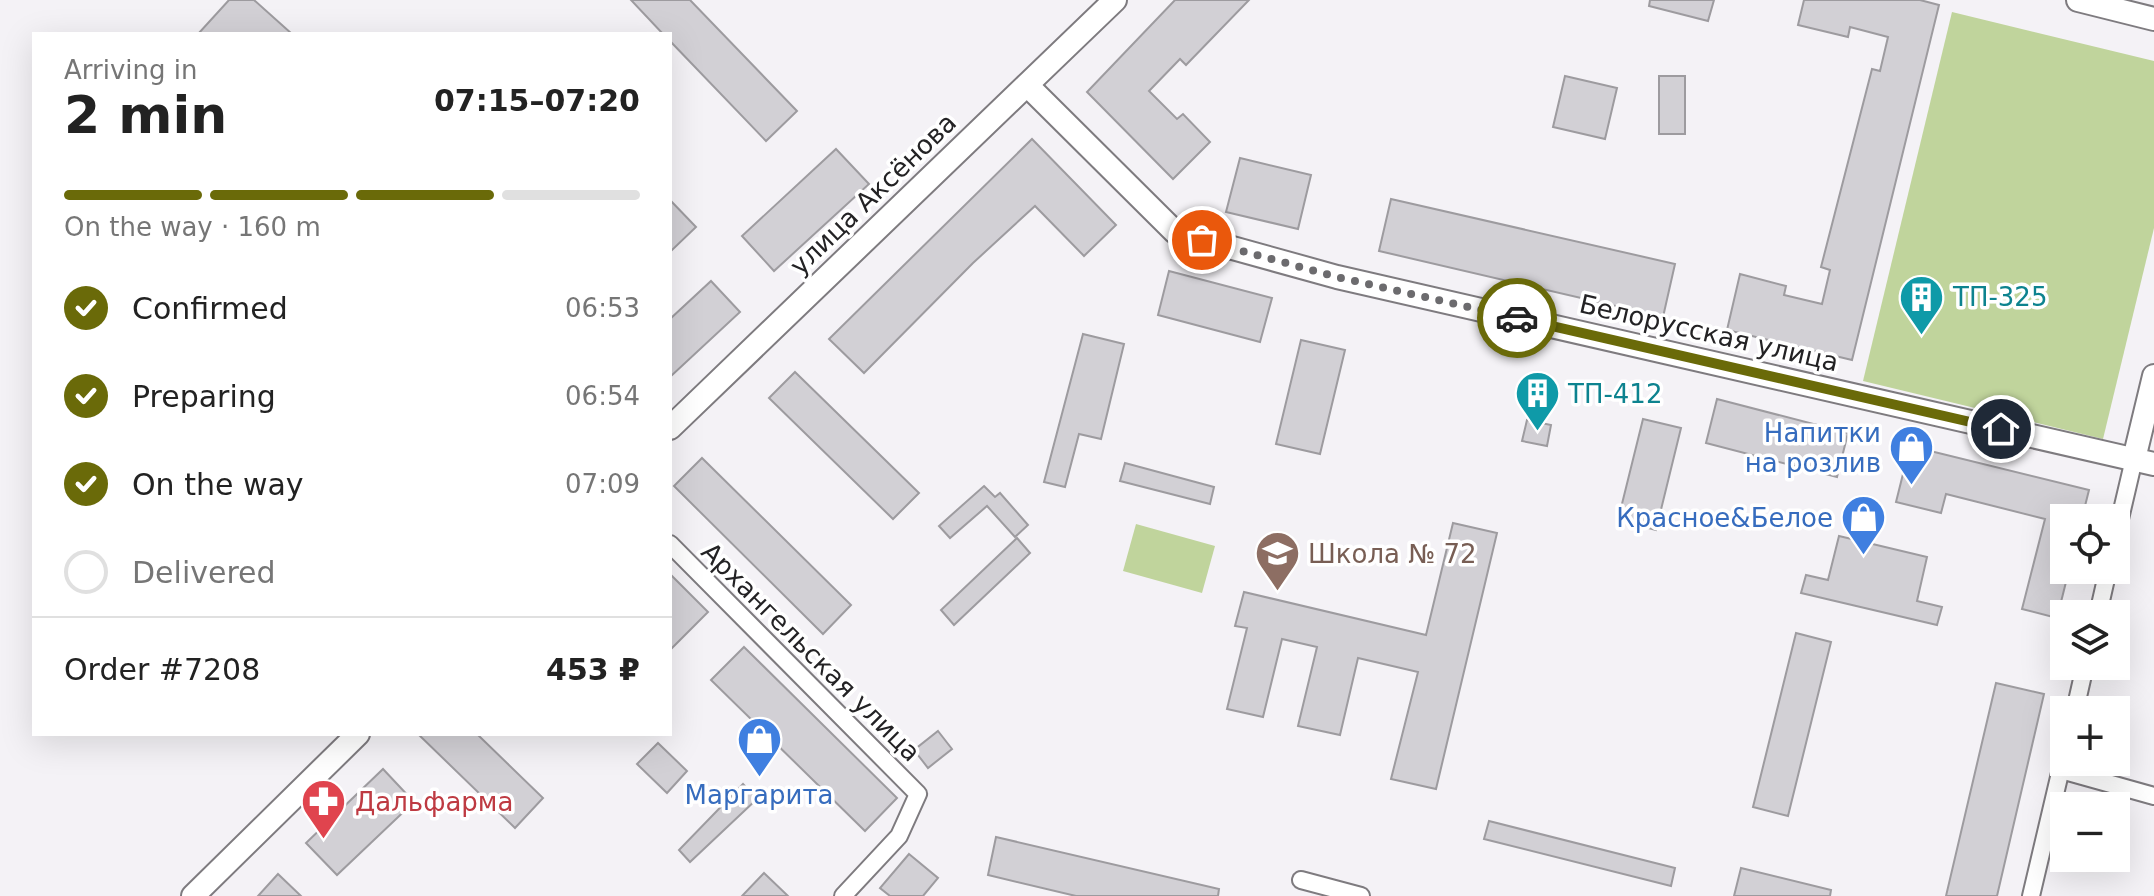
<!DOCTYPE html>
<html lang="en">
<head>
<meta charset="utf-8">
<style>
  body { margin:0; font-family:"DejaVu Sans",sans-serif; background:#f6f6f6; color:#222; height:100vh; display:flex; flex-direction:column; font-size:30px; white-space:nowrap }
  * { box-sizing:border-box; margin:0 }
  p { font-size:26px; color:#767676 }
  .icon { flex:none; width:44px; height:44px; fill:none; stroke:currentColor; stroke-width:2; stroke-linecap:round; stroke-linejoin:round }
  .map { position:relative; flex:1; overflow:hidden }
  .details { position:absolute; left:32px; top:32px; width:640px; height:704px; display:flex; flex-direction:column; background:#fff; border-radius:0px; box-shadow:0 8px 32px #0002 }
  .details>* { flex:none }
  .tools { position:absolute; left:2050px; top:504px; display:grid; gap:16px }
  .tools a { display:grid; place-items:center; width:80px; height:80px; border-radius:0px; background:#fff; box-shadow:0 8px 32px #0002; font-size:40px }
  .pin { position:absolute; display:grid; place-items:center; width:68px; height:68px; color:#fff; margin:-34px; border:4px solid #fff; border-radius:50%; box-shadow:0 2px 8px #0007 }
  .courier { position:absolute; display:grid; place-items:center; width:80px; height:80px; margin:-40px; border:6px solid #6a6a09; border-radius:50%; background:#fff; color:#222; box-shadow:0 2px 10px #0007 }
  .overview em { font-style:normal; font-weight:700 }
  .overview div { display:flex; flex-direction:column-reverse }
  .overview { display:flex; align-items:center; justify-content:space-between; height:136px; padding:0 32px }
  h1 { font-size:52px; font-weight:700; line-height:60px }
  .bar { display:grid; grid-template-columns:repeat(4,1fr); gap:12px 8px; align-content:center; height:96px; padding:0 32px }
  .bar i { height:10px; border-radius:6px; background:#e0e0e0 }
  .bar .current { background:#6a6a09 }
  .bar p { grid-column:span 4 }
  .line { display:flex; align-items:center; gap:20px; padding:0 32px; border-top:2px solid #e0e0e0 }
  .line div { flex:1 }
  ol { padding:0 32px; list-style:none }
  li { display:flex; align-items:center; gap:24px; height:88px }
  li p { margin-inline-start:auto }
  li .icon { padding:8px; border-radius:50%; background:#6a6a09; color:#fff; stroke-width:4 }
  li:last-child { color:#767676 }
  li i { width:44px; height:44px; border:4px solid #e0e0e0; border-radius:50% }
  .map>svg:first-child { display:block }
  .green { fill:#c0d49c }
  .building { fill:#d2d0d5; stroke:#9d9b9f; stroke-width:2 }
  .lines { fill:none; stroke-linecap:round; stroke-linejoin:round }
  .street-casing { stroke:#7e7b7f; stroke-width:20 }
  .secondary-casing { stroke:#7e7b7f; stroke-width:26 }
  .street { stroke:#fff; stroke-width:16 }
  .secondary { stroke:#fff; stroke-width:22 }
  .done { stroke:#6c6b6e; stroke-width:8; stroke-dasharray:0 14.4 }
  .route { stroke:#6a6a09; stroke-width:10 }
  .labels { text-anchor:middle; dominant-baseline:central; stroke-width:7; stroke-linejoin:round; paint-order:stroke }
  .street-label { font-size:26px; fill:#232224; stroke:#fff }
  .culture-label { font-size:26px; fill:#0d838f; stroke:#fff; text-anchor:start }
  .shop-label { font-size:26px; fill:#366cbe; stroke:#fff; text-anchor:end }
  .education-label { font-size:26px; fill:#785e54; stroke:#fff; text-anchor:start }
  .health-label { font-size:26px; fill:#be3a42; stroke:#fff; text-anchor:start }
</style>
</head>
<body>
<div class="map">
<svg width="2154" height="896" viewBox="0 0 2154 896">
  <rect width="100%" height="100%" fill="#f4f2f6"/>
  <g class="green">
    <polygon points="1952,12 2154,61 2154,228 2103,439 1863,381"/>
    <polygon points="1136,524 1215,546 1202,593 1123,571"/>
  </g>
  <g class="building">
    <polygon points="229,0 254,0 292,34 198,34"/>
    <polygon points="631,0 690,0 797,111 766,141 670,41 670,34 663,34"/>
    <polygon points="1175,0 1249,0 1186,65 1180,59 1149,91 1177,119 1183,114 1210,142 1173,179 1087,92"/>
    <polygon points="1650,0 1714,0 1708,21 1649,6"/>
    <polygon points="1804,0 1920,0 1939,5 1852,360 1727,330 1740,274 1786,286 1784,295 1822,304 1830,270 1821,267 1872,69 1880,71 1888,37 1850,27 1848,37 1798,25"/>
    <polygon points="1565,76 1617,88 1605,139 1553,127"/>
    <rect x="1659" y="76" width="26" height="58"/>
    <polygon points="1032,139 1116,225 1084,256 1035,206 973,263 864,373 829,339"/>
    <polygon points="836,149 869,184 774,271 742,236"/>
    <polygon points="1240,158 1311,175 1298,229 1226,212"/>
    <polygon points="1391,199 1675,264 1663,317 1379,251"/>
    <polygon points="670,200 696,227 670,252"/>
    <polygon points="1169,271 1272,298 1260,342 1158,315"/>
    <polygon points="711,281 740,312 670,377 670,319"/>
    <polygon points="1083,334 1124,344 1101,439 1079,434 1065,487 1044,482"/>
    <polygon points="1301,340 1345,350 1320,454 1276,444"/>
    <polygon points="795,372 919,493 893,519 769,398"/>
    <polygon points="1717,399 1848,433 1837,477 1706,443"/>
    <polygon points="1643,419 1681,428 1656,530 1618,520"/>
    <polygon points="1527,420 1551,425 1547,446 1522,441"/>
    <polygon points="1910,446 2089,490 2082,518 2064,518 2064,570 2069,570 2057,618 2022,609 2045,519 1946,494 1941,513 1896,502"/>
    <polygon points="702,458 851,605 823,634 674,486"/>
    <polygon points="1125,463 1214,487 1210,504 1120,481"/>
    <polygon points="984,486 995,497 1000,493 1028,525 1015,537 987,506 950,538 939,526"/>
    <polygon points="1453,523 1497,533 1436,789 1391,779 1418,672 1358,658 1340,735 1298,726 1317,647 1282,639 1263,717 1227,709 1247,628 1235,626 1244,592 1426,635"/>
    <polygon points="1839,536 1927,557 1917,601 1942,607 1937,625 1801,593 1806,575 1828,580"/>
    <polygon points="1017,538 1030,553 954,625 941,610"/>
    <polygon points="670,574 708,612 670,650"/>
    <polygon points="1796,633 1831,642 1788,816 1753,807"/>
    <polygon points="744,647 897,798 865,831 711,680"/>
    <polygon points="1996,683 2044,694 1997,896 1946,896"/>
    <polygon points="938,731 952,749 928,768 914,750"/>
    <polygon points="418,734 477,734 543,798 515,828"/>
    <polygon points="658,743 687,771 667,793 637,764"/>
    <polygon points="383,769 414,802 337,875 306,843"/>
    <polygon points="743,784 757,799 690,862 679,850"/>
    <polygon points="1489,821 1675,868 1671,886 1484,839"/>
    <polygon points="996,837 1219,889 1218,896 1076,896 988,875"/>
    <polygon points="909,854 938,878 923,896 890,896 880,888"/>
    <polygon points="1741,868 1831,890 1830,896 1734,896"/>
    <polygon points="764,873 788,896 742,896"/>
    <polygon points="278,874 301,896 258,896"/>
  </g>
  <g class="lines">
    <defs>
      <g id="street">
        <polyline points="2116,536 2134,459"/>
        <polyline points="670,544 918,794 899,836 843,896"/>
        <polyline points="2098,614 2108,570"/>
        <polyline points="2075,710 2085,666"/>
        <polyline points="2061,770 2154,796"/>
        <polyline points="1301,880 1361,896"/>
        <polyline points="2031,896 2064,756"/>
      </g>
      <g id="secondary">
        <polyline points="2078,0 2154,19"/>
        <polyline points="1027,85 1175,232 1337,277 2154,464"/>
        <polyline points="670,428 1115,0"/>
        <polyline points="2134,459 2154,376"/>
        <polyline points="193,896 358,734"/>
      </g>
    </defs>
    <use href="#street" class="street-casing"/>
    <use href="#secondary" class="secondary-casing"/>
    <use href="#street" class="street"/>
    <use href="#secondary" class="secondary"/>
  </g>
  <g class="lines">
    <polyline class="done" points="1202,240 1337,277 1517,318"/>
    <polyline class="route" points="1517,318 2001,429"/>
  </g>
  <defs>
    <symbol id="building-pin" viewBox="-11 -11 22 30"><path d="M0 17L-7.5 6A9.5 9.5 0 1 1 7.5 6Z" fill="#0f9aa8" stroke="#fff"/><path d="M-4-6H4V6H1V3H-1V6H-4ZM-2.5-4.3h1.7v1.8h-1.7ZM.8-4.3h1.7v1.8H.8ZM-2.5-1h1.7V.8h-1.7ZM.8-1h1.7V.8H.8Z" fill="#fff"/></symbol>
    <symbol id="shop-pin" viewBox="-11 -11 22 30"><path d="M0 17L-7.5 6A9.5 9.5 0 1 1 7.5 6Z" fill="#3f7fe0" stroke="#fff"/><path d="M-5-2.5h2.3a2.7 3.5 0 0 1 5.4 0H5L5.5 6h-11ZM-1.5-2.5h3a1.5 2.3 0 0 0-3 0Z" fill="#fff"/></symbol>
    <symbol id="school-pin" viewBox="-11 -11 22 30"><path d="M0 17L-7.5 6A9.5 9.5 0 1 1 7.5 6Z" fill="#8d6e63" stroke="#fff"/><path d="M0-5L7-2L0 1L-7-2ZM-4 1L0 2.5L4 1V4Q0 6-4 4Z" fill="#fff"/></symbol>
    <symbol id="pharmacy-pin" viewBox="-11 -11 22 30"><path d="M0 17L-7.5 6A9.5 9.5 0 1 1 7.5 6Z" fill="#e0444e" stroke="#fff"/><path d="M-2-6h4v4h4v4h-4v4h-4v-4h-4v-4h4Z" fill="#fff"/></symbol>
  </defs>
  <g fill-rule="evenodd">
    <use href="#building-pin" x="1896" y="272" width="51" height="69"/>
    <use href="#building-pin" x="1512" y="368" width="51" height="69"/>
    <use href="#shop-pin" x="1886" y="422" width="51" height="69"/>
    <use href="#shop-pin" x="1838" y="492" width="51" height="69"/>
    <use href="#school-pin" x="1252" y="528" width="51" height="69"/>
    <use href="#shop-pin" x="734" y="714" width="51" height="69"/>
    <use href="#pharmacy-pin" x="298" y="776" width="51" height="69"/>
  </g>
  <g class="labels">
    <g class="street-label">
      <text transform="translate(873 194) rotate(-44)">улица Аксёнова</text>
      <text transform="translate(1709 333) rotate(13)">Белорусская улица</text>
      <text transform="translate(811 652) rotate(45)">Архангельская улица</text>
    </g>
    <g class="culture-label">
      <text x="1953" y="297">ТП-325</text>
      <text x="1568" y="394">ТП-412</text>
    </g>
    <g class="shop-label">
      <text x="1881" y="433">Напитки<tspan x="1881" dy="30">на розлив</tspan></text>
      <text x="1833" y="518">Красное&amp;Белое</text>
      <text x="759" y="795" text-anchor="middle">Маргарита</text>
    </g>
    <g class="education-label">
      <text x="1308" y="554">Школа № 72</text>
    </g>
    <g class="health-label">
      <text x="355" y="802">Дальфарма</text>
    </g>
  </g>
</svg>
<div class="tools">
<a><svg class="icon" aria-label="locate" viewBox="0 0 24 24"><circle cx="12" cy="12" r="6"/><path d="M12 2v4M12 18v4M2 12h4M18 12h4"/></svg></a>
<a><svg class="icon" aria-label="layers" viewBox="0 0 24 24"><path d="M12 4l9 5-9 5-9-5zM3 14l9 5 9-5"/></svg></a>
<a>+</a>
<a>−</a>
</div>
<div class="pin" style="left:1202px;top:240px;background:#ea580c"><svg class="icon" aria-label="bag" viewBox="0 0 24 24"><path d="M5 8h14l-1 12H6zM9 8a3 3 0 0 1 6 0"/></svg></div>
<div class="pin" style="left:2001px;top:429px;background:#1f2937"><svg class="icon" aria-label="home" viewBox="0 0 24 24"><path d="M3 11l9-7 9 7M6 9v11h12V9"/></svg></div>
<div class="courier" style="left:1517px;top:318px"><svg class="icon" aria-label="car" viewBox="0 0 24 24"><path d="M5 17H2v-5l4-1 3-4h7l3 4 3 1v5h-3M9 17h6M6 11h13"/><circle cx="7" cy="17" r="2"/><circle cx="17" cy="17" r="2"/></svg></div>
<section class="details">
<div class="overview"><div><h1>2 min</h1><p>Arriving in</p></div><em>07:15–07:20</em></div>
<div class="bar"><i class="current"></i><i class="current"></i><i class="current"></i><i></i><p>On the way · 160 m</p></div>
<ol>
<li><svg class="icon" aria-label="check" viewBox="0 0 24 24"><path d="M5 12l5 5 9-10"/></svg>Confirmed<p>06:53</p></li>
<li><svg class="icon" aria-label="check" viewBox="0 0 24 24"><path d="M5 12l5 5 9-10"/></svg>Preparing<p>06:54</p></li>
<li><svg class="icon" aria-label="check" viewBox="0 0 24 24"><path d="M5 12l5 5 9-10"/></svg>On the way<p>07:09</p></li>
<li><i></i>Delivered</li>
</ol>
<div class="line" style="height:104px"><div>Order #7208</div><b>453 ₽</b></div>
</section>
</div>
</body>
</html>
